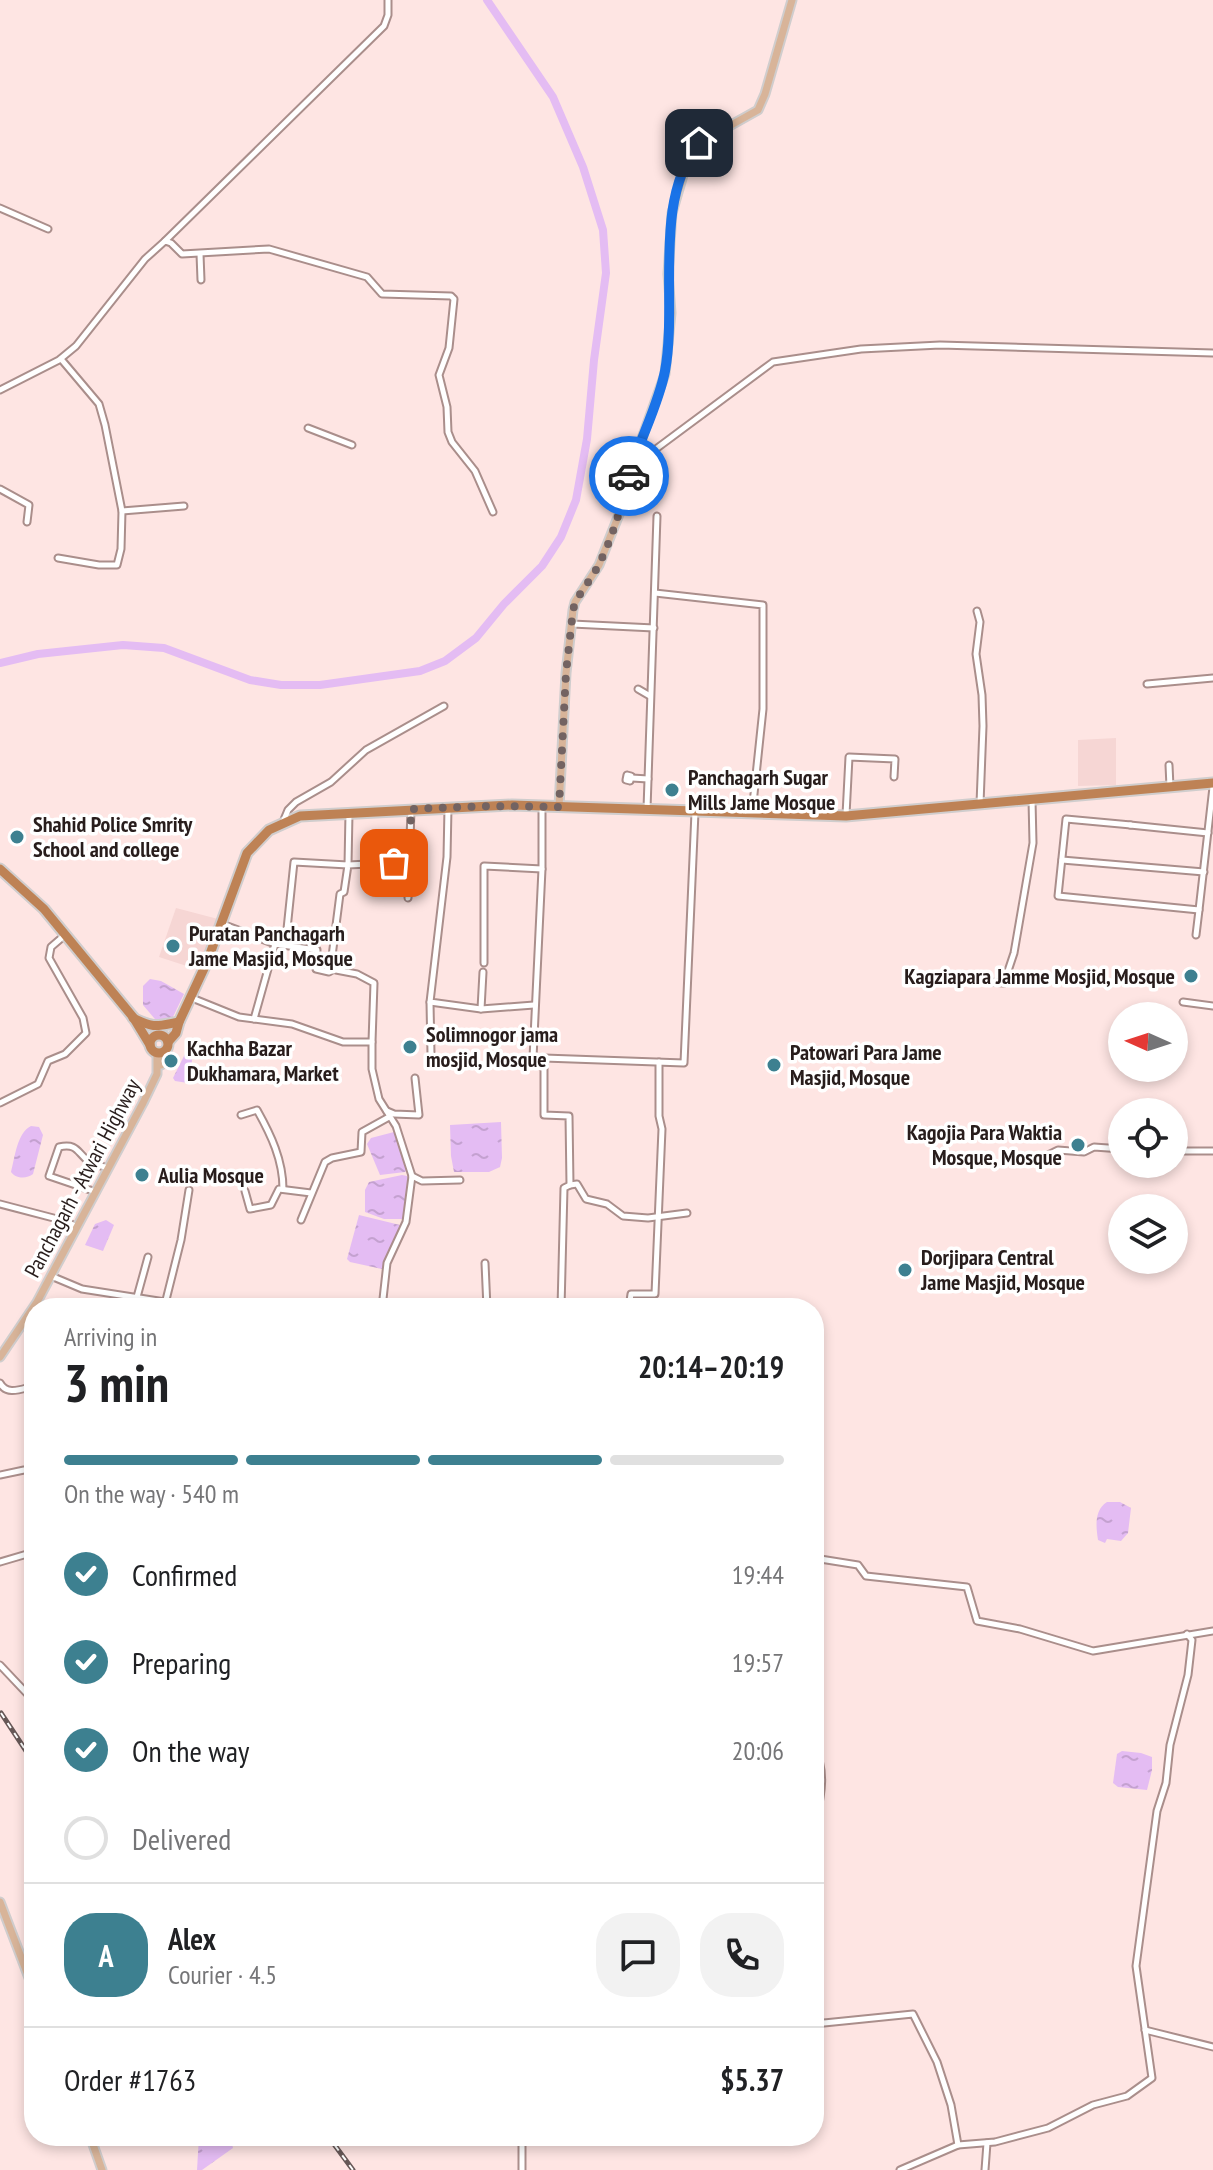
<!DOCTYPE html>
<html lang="en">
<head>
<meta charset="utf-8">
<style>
  body { margin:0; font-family:"PT Sans Narrow",sans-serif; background:#f2f2f2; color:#202124; height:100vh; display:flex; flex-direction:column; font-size:30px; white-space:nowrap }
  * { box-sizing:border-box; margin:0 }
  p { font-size:26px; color:#757577 }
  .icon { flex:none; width:44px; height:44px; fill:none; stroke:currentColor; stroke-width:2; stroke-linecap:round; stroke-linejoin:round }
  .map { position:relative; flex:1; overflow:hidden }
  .panel { position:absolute; left:24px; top:1298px; width:800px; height:848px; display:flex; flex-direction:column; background:#fff; border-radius:32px; box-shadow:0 4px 12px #0003 }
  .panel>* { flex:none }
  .needle { width:52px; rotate:273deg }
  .buttons { position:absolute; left:1108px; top:1002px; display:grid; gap:16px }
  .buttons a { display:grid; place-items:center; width:80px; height:80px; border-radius:50%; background:#fff; box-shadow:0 4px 12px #0003; font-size:40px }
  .pin { position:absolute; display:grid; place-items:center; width:68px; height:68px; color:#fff; margin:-34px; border-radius:16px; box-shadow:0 4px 12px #0006 }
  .courier { position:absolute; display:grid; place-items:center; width:80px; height:80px; margin:-40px; border:6px solid #1a73e8; border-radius:50%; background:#fff; color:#222; box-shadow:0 2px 10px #0007 }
  .summary em { font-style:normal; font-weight:800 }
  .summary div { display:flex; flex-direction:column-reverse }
  .summary { display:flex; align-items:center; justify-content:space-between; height:136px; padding:0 40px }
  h1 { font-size:52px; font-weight:800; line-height:60px }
  .bar { display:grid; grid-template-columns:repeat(4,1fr); gap:12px 8px; align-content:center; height:96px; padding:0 40px }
  .bar i { height:10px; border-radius:6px; background:#e0e0e0 }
  .bar .on { background:#3d8090 }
  .bar p { grid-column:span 4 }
  .line { display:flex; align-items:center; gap:20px; padding:0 40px; border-top:2px solid #e0e0e0 }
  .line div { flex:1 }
  .round { display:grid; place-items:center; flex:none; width:84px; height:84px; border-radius:32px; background:#f2f2f2 }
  ol { padding:0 40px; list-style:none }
  li { display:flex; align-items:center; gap:24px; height:88px }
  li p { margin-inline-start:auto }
  li .icon { padding:8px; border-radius:50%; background:#3d8090; color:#fff; stroke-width:4 }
  li:last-child { color:#757577 }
  li i { width:44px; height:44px; border:4px solid #e0e0e0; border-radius:50% }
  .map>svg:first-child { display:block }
  .built { fill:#f6d6d4 }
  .water { fill:url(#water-ripples) }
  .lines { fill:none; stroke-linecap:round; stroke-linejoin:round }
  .river { stroke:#e4bcf3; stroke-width:8 }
  .minor-casing { stroke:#aa8e8b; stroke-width:9 }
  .major-casing { stroke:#d0cdcd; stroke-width:11 }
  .highway-casing { stroke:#d0cdcd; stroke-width:13 }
  .minor { stroke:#fff; stroke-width:5 }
  .major { stroke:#d8b499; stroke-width:7 }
  .highway { stroke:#be8255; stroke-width:9 }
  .rail-casing { stroke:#675857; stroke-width:5 }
  .rail { stroke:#fff; stroke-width:2; stroke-dasharray:6; stroke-linecap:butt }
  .done { stroke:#736362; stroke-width:8; stroke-dasharray:0 14.4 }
  .route { stroke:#1a73e8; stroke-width:10 }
  .poi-dot { fill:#3d8090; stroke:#fff; stroke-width:3 }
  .labels { text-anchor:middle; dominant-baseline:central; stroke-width:7; stroke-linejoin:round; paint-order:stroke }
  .poi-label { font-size:22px; font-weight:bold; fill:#281d1c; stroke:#fff; text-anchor:start }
  .street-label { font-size:22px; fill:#281d1c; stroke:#fff }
</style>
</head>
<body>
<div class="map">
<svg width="1213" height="2170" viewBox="0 0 1213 2170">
  <defs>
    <pattern id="water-ripples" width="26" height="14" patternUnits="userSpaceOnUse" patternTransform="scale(2)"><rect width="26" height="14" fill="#e4bcf3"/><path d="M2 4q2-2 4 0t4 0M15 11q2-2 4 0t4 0" fill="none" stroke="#c4a1d0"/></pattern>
  </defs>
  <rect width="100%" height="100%" fill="#fee5e3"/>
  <g class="built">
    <polygon points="1116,738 1116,785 1078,786 1078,740"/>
    <polygon points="176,908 218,919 199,970 159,957"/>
  </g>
  <g class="water">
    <polygon points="150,979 161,981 184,994 171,1021 160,1025 143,1005 143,986"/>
    <polygon points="190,1044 198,1047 192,1058 191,1081 188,1083 175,1081 173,1078"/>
    <polygon points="501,1122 502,1158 500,1167 489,1172 454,1172 451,1156 450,1125"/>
    <path d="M31 1126 39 1127 43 1135 33 1174C27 1179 16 1179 11 1172 15 1157 17 1133 31 1126Z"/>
    <polygon points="394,1132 407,1169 405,1172 380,1175 367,1144 371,1138"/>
    <polygon points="402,1175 407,1176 409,1180 403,1219 384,1219 365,1212 365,1190 369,1182"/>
    <polygon points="359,1215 400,1225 382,1269 350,1262 347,1259"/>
    <polygon points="106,1220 114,1225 103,1251 85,1245 95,1224"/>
    <path d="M1107 1502H1120L1131 1508 1128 1533 1121 1541 1107 1539 1105 1543 1098 1540C1096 1527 1094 1510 1107 1502Z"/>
    <polygon points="1122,1751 1141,1753 1152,1757 1152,1770 1147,1790 1118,1787 1113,1783 1117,1754"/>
    <polygon points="199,2136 230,2136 233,2148 202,2170 197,2170"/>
  </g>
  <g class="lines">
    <polyline class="river" points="0,663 38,654 123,645 164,648 250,680 281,685 320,685 420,671 445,661 476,638 504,604 542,566 561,537 576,500 587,439 594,360 606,273 603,230 583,167 553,97 487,0"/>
    <defs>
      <g id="minor">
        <polyline points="0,208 48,229"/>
        <polyline points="165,241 384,26 388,15 388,0"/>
        <polyline points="200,254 201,280"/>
        <polyline points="0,390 59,360 76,346 145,259 165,241 171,243 182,254 269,249 367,277 382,294 451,296 454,299 449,348 439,375 447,407 448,432 452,442 475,471 493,512"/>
        <polyline points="308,428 352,445"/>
        <polyline points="633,466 773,362 861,349 940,345 1213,353"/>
        <polyline points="0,489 29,505 27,522"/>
        <polyline points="122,511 184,506"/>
        <polyline points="58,558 99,565 117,565 121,549 122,511 105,425 99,404 61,359"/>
        <polyline points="655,593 763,605 763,709 752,813"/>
        <polyline points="977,611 980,622 976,654 982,695 983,726 980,804"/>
        <polyline points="572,624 654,628"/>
        <polyline points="1147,684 1213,678"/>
        <polyline points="638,689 650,696"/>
        <polyline points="1169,765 1170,787"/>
        <polygon points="627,775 631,776 630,781 626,780"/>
        <polyline points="632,778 648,779"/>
        <polyline points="542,807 542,869 533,1058 544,1058 544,1115 569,1116 570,1185 564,1188 561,1308"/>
        <polyline points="448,808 447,857 430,1002 481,1009 534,1005"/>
        <polyline points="647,809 657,516"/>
        <polyline points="846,815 849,757 895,759 894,777"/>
        <polyline points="283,822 288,810 296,802 331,782 366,750 444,706"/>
        <polyline points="1130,825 1208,833"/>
        <polyline points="1131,825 1066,819 1058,896 1199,910 1213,787"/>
        <polyline points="1062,860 1204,872"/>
        <polyline points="408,898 411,810"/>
        <polyline points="222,924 275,944 287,929 294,862 348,865 349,813"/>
        <polyline points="1196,935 1199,910"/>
        <polyline points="484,963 484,866 542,869"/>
        <polyline points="930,978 1004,983 1014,953 1033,843 1032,800"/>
        <polyline points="192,998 239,1017 292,1024 343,1042 372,1042 372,1069 379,1099 396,1126 412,1176 406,1222 387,1263 382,1308"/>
        <polyline points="430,1002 431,1054"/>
        <polyline points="1183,1002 1213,1006"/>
        <polyline points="481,1009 483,972"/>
        <polyline points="254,1019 275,944 317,950 316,969 329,972 334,969"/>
        <polyline points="372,1042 374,983 357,974 336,970 331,964 340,894 344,892 348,865 410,862"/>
        <polyline points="544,1058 684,1063 695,812"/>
        <polyline points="0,1103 38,1084 48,1061 65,1054 86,1033 83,1018 49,958 51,947 65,935"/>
        <polyline points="387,1111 394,1114 419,1115 415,1078"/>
        <path d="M241 1115 257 1110C271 1135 283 1160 283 1189"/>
        <polyline points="1174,1151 1213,1151"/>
        <polyline points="1046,1156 1058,1150 1084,1152 1094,1147 1122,1149"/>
        <polyline points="412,1176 422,1181 460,1180"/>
        <polyline points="570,1185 577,1184 586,1199 607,1204 623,1216 648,1218 687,1213"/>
        <polyline points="245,1191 250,1209 271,1205 279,1189 311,1193"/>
        <path d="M96 1192 49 1176 59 1147C77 1143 77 1152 88 1161 93 1165 103 1166 108 1168"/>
        <polyline points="0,1204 65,1221 77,1227"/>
        <polyline points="301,1220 325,1162 332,1158 361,1152 362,1132 389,1117"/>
        <polyline points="485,1263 487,1308"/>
        <polyline points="51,1276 82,1289 165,1302"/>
        <polyline points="137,1297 148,1257"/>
        <polyline points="164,1308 181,1240 189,1190"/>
        <polyline points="629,1308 631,1294 655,1294 662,1129 659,1116 659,1062"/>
        <path d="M0 1383C7 1396 21 1389 34 1386"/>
        <polyline points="0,1475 24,1470"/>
        <polyline points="814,1558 858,1565 866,1576 967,1587 977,1621 1020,1629 1093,1651 1213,1631"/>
        <polyline points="0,1562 34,1552"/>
        <polyline points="0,1665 34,1701"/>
        <path d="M814 1750C829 1773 818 1806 814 1831"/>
        <polyline points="814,2020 824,2023 913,2014 937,2062 951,2105 958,2145 995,2142 1048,2128 1093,2105 1127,2096 1152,2078 1136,1966 1157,1811 1166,1783 1170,1745 1188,1675 1192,1640 1187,1634"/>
        <polyline points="1145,2030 1213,2047"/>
        <polyline points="522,2170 522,2136"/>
        <polyline points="900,2170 958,2145"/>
        <polyline points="985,2170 987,2143"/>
      </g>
      <g id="major">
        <polyline points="559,807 566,673 573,610 575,602 599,565 620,512 632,466 665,374 671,313 668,274 672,213 688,158 699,143 758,110 765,94 792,0"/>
        <polyline points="161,1065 163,1051"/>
        <polyline points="0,1357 37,1302 143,1103 157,1074 157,1052"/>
        <polyline points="0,1902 34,1991"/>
        <polyline points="90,2136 102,2170"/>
      </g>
      <g id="highway">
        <polyline points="0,869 44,909 133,1017 150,1045"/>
        <path d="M133 1018C155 1029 157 1026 179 1022"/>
        <circle cx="159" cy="1044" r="9"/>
        <polyline points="168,1042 176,1033 179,1022 207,962 247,853 269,830 300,816 512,805 846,816 1213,783"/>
      </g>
    </defs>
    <use href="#minor" class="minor-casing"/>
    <use href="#major" class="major-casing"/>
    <use href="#highway" class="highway-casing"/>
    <use href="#minor" class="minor"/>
    <use href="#major" class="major"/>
    <use href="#highway" class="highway"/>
    <defs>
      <g id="rail">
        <polyline points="1,1713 34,1763"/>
        <polyline points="328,2136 353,2170"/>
      </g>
    </defs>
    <use href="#rail" class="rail-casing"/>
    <use href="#rail" class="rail"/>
  </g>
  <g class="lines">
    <path class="done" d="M394 863 410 862 411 809 491 806 559 807 566 673 573 610C577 594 591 581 598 566 613 538 621 506 629 476"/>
    <path class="route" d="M629 476C639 440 658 407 665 371 678 301 652 202 699 143"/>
  </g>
  <g class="poi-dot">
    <circle cx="672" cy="790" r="8"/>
    <circle cx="17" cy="837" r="8"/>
    <circle cx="173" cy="946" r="8"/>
    <circle cx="1191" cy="976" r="8"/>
    <circle cx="410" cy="1047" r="8"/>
    <circle cx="171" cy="1061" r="8"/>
    <circle cx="774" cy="1065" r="8"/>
    <circle cx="1078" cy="1145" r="8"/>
    <circle cx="142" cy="1175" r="8"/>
    <circle cx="905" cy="1270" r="8"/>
  </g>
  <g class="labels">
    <g class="poi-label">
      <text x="688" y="777">Panchagarh Sugar<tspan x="688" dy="25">Mills Jame Mosque</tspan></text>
      <text x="33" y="824">Shahid Police Smrity<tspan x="33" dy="25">School and college</tspan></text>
      <text x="189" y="933">Puratan Panchagarh<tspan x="189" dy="25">Jame Masjid, Mosque</tspan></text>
      <text x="1175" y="976" text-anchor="end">Kagziapara Jamme Mosjid, Mosque</text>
      <text x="426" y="1034">Solimnogor jama<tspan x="426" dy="25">mosjid, Mosque</tspan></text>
      <text x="187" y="1048">Kachha Bazar<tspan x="187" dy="25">Dukhamara, Market</tspan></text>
      <text x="790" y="1052">Patowari Para Jame<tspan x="790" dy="25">Masjid, Mosque</tspan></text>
      <text x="1062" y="1132" text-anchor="end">Kagojia Para Waktia<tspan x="1062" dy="25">Mosque, Mosque</tspan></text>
      <text x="158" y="1175">Aulia Mosque</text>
      <text x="921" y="1257">Dorjipara Central<tspan x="921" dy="25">Jame Masjid, Mosque</tspan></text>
    </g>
    <g class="street-label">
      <text transform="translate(82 1178) rotate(-62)">Panchagarh - Atwari Highway</text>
    </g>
  </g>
</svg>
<div class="buttons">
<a><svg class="needle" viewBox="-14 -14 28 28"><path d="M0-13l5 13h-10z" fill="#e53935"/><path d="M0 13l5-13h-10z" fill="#757577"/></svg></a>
<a><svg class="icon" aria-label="locate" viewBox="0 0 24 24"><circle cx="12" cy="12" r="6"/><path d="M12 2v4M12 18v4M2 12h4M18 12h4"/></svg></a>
<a><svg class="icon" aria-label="layers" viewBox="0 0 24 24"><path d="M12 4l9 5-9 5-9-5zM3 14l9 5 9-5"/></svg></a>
</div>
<div class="pin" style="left:394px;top:863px;background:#ea580c"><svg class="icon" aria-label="bag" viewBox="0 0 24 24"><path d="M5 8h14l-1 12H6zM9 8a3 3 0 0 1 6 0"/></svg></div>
<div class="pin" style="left:699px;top:143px;background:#1f2937"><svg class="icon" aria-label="home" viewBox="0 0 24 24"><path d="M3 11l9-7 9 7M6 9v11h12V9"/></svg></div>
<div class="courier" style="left:629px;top:476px"><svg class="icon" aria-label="car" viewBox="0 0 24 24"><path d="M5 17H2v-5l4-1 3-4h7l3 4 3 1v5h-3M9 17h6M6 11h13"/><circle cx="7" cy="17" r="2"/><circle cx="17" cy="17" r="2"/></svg></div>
<section class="panel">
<div class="summary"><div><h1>3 min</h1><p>Arriving in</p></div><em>20:14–20:19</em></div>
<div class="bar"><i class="on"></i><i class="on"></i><i class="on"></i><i></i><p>On the way · 540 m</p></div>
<ol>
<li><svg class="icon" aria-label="check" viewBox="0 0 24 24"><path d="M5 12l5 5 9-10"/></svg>Confirmed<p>19:44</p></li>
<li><svg class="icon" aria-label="check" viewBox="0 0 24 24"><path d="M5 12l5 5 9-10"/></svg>Preparing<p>19:57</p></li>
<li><svg class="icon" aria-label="check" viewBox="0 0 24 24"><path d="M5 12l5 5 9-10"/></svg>On the way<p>20:06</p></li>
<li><i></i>Delivered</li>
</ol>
<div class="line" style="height:144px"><b class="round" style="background:#3d8090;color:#fff">A</b><div><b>Alex</b><p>Courier · 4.5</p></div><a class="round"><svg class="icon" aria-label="chat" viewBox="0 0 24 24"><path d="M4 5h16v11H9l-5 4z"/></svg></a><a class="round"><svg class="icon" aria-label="phone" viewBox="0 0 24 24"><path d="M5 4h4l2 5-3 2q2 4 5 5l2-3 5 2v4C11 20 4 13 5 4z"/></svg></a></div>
<div class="line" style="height:104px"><div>Order #1763</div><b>$5.37</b></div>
</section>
</div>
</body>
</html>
